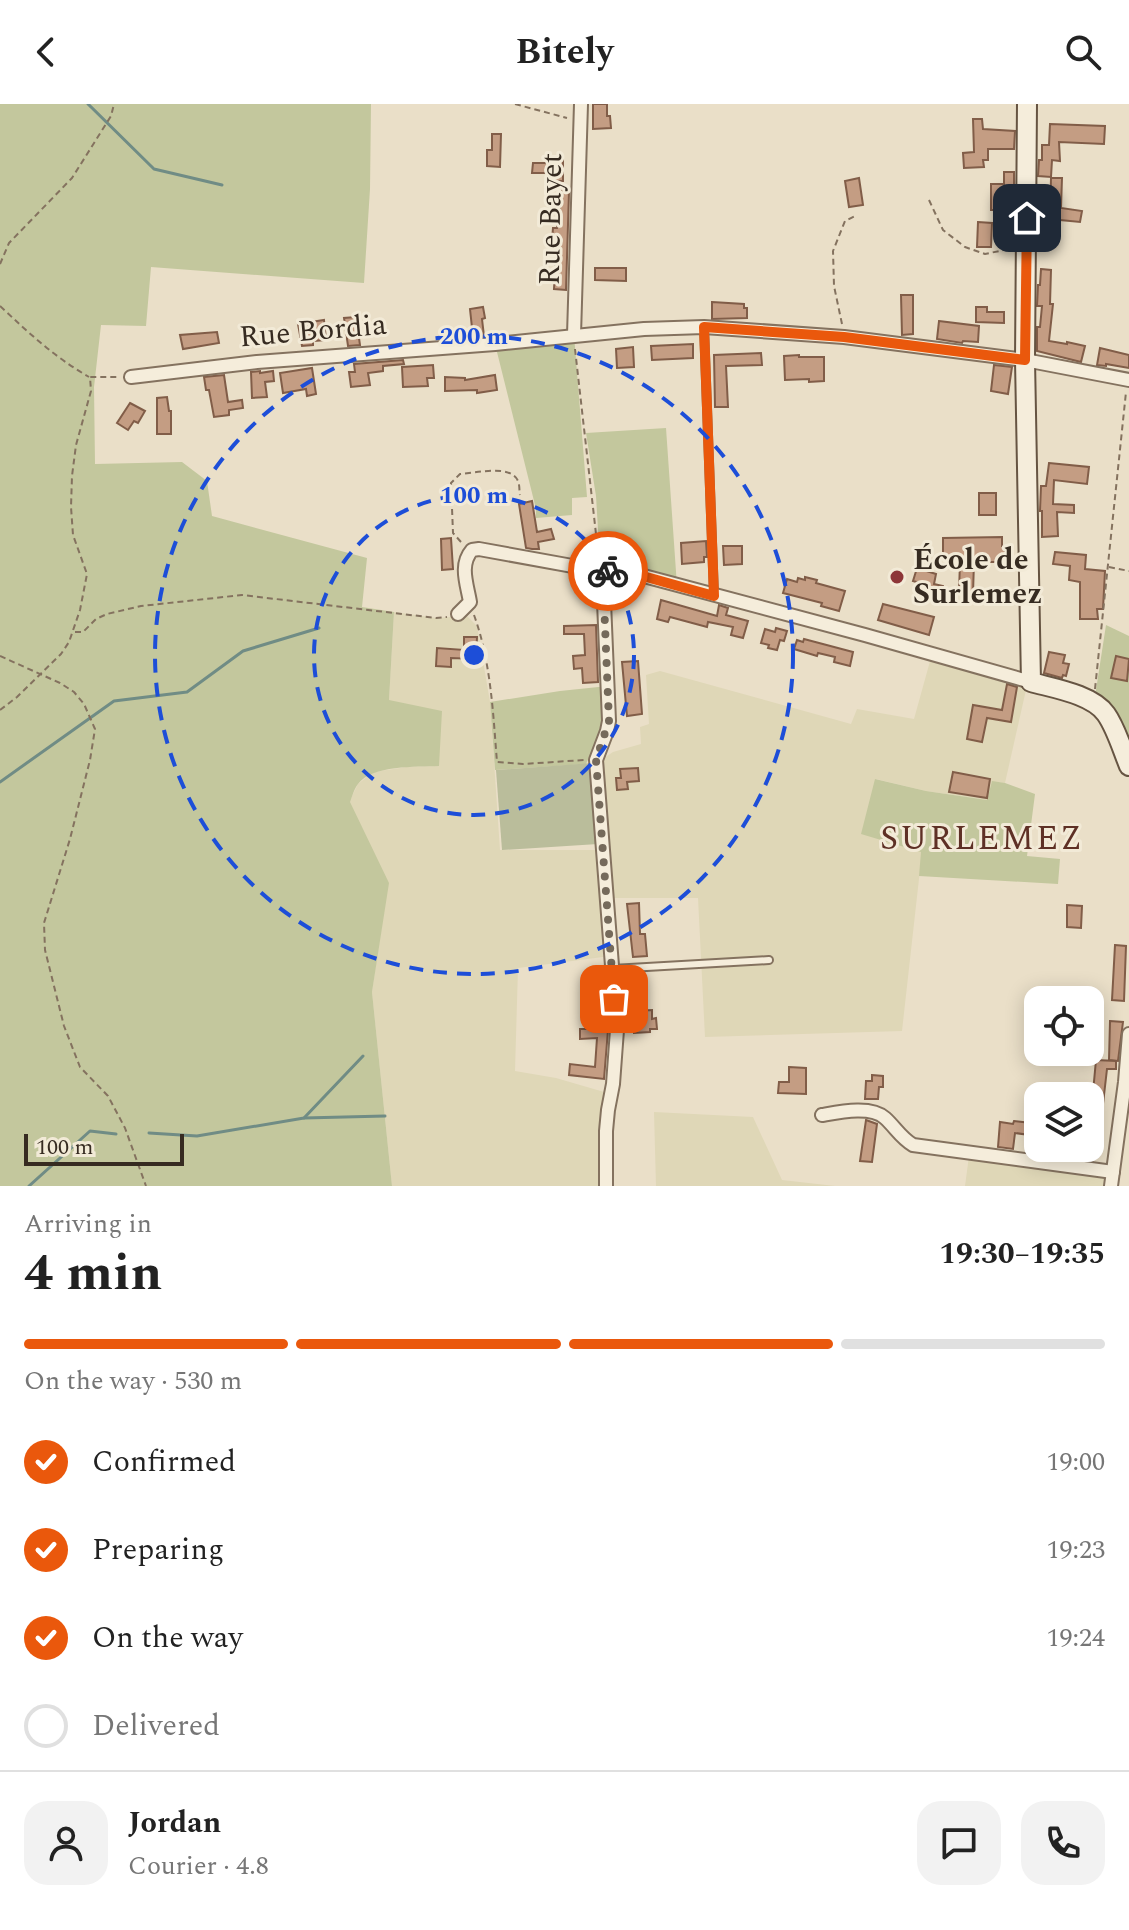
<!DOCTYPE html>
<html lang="en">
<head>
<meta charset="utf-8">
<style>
  body { margin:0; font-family:Spectral,serif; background:#f2f2f2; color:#222; height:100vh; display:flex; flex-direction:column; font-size:30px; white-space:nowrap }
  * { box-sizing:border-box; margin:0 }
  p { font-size:26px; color:#767676 }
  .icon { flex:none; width:44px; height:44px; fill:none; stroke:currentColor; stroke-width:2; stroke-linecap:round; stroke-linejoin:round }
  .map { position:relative; height:1082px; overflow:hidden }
  .sheet { display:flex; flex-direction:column; background:#fff; flex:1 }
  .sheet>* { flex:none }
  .buttons { position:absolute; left:1024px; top:882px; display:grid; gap:16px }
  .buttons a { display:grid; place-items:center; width:80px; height:80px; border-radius:16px; background:#fff; box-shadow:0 4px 20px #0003; font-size:40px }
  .scale { position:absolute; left:24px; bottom:20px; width:160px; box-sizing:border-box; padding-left:8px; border:4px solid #362b21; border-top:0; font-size:22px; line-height:28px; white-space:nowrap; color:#362b21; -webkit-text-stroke:6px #f2ead7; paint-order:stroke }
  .pin { position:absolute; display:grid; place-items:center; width:68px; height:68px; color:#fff; margin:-34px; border-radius:16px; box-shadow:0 4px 12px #0006 }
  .courier { position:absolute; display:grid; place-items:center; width:80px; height:80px; margin:-40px; border:6px solid #ea580c; border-radius:50%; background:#fff; color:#222; box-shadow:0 2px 10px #0007 }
  .summary em { font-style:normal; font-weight:700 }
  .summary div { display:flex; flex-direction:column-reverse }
  .summary { display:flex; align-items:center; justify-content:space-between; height:136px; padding:0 24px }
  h1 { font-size:52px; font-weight:700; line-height:60px }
  .bar { display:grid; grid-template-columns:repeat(4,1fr); gap:12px 8px; align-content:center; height:96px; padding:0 24px }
  .bar i { height:10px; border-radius:6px; background:#e0e0e0 }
  .bar .active { background:#ea580c }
  .bar p { grid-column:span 4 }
  .line { display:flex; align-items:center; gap:20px; padding:0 24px; border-top:2px solid #e0e0e0 }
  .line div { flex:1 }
  .round { display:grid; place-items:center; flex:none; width:84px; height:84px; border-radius:24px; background:#f2f2f2 }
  ol { padding:0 24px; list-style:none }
  li { display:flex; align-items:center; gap:24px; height:88px }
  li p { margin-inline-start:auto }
  li .icon { padding:8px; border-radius:50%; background:#ea580c; color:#fff; stroke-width:4 }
  li:last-child { color:#767676 }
  li i { width:44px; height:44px; border:4px solid #e0e0e0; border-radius:50% }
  header { display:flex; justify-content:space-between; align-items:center; height:104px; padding:0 24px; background:#fff; font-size:36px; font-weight:700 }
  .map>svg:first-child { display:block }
  .farmland { fill:#dfd7b7 }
  .green { fill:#c3c79d }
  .cemetery { fill:#babd9b }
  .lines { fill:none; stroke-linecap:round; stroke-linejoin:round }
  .stream { stroke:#708c85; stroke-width:3 }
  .building { fill:#c49d83; stroke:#815d48; stroke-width:2 }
  .lane-casing { stroke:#84725f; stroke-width:10 }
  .street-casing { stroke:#84725f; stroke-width:16 }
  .secondary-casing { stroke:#665442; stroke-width:22 }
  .path { stroke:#84725f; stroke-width:2; stroke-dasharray:6 4; stroke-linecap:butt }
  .lane { stroke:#f5eddb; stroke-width:6 }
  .street { stroke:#f5eddb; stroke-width:12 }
  .secondary { stroke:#f5eddb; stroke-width:18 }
  .done { stroke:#756a5b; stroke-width:8; stroke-dasharray:0 14.4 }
  .route { stroke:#ea580c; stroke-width:10 }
  .ring { fill:none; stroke:#1d4ed8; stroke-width:4; stroke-dasharray:14 10 }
  .poi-dot { fill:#8d3638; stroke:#f2ead7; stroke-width:3 }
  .labels { text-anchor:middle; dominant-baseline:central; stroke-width:6; stroke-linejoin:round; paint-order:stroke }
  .street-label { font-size:30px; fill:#362b21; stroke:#f2ead7 }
  .poi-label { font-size:30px; font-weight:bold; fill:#362b21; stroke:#f2ead7; text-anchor:start }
  .quarter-label { font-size:34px; letter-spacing:2px; fill:#5e3025; stroke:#f2ead7 }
  .centre { fill:#1d4ed8; stroke:#f2ead7; stroke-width:4 }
  .ring-label { font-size:24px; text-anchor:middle; font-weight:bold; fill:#1d4ed8; stroke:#f2ead7; stroke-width:6; stroke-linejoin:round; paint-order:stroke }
</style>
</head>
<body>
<header><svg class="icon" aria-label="back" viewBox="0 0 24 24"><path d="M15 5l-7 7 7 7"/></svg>Bitely<svg class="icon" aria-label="search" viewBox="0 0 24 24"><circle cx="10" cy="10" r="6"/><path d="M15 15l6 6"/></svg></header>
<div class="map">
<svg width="1129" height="1082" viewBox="0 0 1129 1082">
  <rect width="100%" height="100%" fill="#eadfc8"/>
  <g class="farmland">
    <polygon points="394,508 437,514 451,513 464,509 477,522 490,598 500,746 598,746 603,853 518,864 515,967 556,974 611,990 606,1082 392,1082 372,888 388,779 349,698 358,680 373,668 407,663 438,662 389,596"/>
    <polygon points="932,550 1028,577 1005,679 992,678 987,696 926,687 876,675 922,748 902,927 705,933 698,794 612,794 601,656 613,648 641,640 640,623 649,620 646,571 660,567 851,620 857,605 914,615"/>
    <polygon points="654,1008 753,1013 782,1076 835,1082 656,1082"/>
    <polygon points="969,1052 1113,1068 1111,1082 965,1082"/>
  </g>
  <g class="green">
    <path d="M0 0H371L370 85 364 179 151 163 146 222 101 221 94 283 95 360 182 358 207 377 212 412 367 454 362 503 394 508 389 596 442 607 439 662C416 663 372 661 358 680 354 685 352 693 350 698L389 779 372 888 392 1082H0Z"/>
    <polygon points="574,231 587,393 572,394 572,411 536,414 536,405 495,240"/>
    <polygon points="666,324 677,482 600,459 596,392 586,329"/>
    <polygon points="1106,521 1129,532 1129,662 1094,599"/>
    <polygon points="608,582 602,625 586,660 495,666 490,598 560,587"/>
    <polygon points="875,675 926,687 987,696 992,677 1005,679 1035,690 1027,752 1060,755 1058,780 919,772 921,748 861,730"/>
  </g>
  <polygon class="cemetery" points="592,659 598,740 502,746 496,666"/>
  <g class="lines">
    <g class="stream">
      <polyline points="88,0 154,65 222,81"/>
      <polyline points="0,678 114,597 187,588 243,547 319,524"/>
      <polyline points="304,1014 385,1012"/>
      <polyline points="149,1029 197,1032 304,1014 363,952"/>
      <polyline points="29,1082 90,1027 116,1030"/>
    </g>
  </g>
  <g class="building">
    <polygon points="593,0 607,0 607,12 610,12 611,24 593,25"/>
    <polygon points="973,15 982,15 983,25 1015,27 1014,45 988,45 988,56 983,56 984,63 964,64 963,49 974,48"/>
    <polygon points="1050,20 1105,22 1104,40 1059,38 1060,57 1052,56 1051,73 1038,72 1039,56 1042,56 1042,41 1049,41"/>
    <polygon points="492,30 501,30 500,63 487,62 487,46 492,46"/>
    <polygon points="548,52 563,53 563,77 552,77 552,69 532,69 533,59 548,59"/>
    <polygon points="1004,68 1014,68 1014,85 1010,86 1009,106 991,106 991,80 1004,80"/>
    <polygon points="859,74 863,101 849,103 845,77"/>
    <polygon points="1051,74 1062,74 1061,104 1082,107 1080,118 1050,115"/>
    <polygon points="562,87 569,88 566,186 554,185 556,150 551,149 553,124 557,124"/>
    <polygon points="978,118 992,119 991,143 977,143"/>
    <polygon points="595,164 626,164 626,177 595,176"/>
    <polygon points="1041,165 1051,166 1050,200 1053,200 1049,237 1067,240 1067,238 1085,242 1081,258 1037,247 1037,223 1040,223 1042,202 1037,202 1038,181 1040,181"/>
    <polygon points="901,191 913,191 913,230 902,231"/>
    <polygon points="712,198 744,200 744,204 747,204 747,214 712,215"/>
    <polygon points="483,203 485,214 482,215 484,232 473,233 470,205"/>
    <polygon points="976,203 987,203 987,208 1004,208 1004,219 976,218"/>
    <polygon points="356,213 360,241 348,242 344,214"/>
    <polygon points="324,216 326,236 313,237 313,241 302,242 298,220"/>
    <polygon points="939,217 979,222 978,238 963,237 962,239 937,235"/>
    <polygon points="217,228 219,239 183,245 180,231"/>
    <polygon points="693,240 693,254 652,256 651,242"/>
    <polygon points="633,243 634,263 617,264 616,245"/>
    <polygon points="1100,244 1129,251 1129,264 1106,260 1106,262 1097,261"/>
    <polygon points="761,249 762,261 726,262 728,303 715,303 714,251"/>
    <polygon points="799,251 799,253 824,253 824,277 809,278 809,275 785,276 784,252"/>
    <polygon points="403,256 404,260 383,262 383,267 368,269 370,281 351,283 349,268 355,268 354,260"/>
    <polygon points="433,261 434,274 427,274 428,282 403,283 402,263"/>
    <polygon points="994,261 1012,263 1008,290 991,287"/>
    <polygon points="312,264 316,290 307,292 306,285 283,289 280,269"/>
    <polygon points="260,267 260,269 273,267 274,277 265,278 267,293 252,294 251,268"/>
    <polygon points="224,271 228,298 242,296 243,304 229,306 229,311 214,313 209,286 206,286 204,273"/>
    <polygon points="495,271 497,286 477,289 477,286 445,287 445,273 465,274 465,276"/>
    <polygon points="167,293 169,307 171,307 171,330 157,330 157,294"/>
    <polygon points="130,299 145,307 138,319 134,317 128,326 117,319"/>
    <polygon points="1049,359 1089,363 1087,380 1054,376 1053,400 1074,401 1074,409 1057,408 1058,432 1042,433 1042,407 1040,407 1041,382 1046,382"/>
    <rect x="979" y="389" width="17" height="22"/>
    <polygon points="532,397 537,428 551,425 554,435 538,438 539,445 532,445 526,444 519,400"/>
    <polygon points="1002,433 1002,442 1005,442 1005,450 1002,450 1002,458 974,458 973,489 959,488 960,458 957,458 957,452 943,452 943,434"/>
    <polygon points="451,434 453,465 442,466 441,435"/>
    <polygon points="706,437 707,453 704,453 704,458 682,460 681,439"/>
    <polygon points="723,442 742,442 742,460 724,461"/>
    <polygon points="1055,448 1086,451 1085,465 1105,467 1103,505 1097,505 1098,515 1080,515 1080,478 1069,476 1070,462 1053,460"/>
    <polygon points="917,464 936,470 934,480 943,482 943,496 917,488 920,479 913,477"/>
    <polygon points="805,473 817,476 816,479 845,487 839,507 821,502 822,499 783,489 787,475 797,478 798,474 805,476"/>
    <polygon points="661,496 717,512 719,501 728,504 726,511 748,517 743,534 731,531 733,523 708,518 707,523 670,513 668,518 657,515"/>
    <polygon points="883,500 934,513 929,531 878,516"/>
    <polygon points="596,521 598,578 583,579 582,564 574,565 573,552 585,551 584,530 564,530 564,522"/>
    <polygon points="776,524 787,527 784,537 780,536 777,546 768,544 769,541 761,539 765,525 775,528"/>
    <polygon points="464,533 477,533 476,555 451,554 451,563 436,562 437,544 464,546"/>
    <polygon points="804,535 853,548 850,562 834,558 835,553 818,549 817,552 794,545 797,536 803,538"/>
    <polygon points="1049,548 1065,551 1063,559 1069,560 1066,572 1063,571 1062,574 1044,569"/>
    <polygon points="1116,552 1129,555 1127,577 1111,574"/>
    <polygon points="638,557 642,610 627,612 622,558"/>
    <polygon points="1007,580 1017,583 1011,618 987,614 982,638 967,635 973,601 1002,606"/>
    <polygon points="638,664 639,677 627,678 628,685 617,686 616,674 621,674 620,665"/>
    <polygon points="953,668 990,675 987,694 949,688"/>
    <polygon points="639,799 640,830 645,830 647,852 633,853 627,800"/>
    <polygon points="1067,801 1082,802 1081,824 1067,823"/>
    <polygon points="1115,841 1126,842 1124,897 1112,896"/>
    <polygon points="606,898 608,926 604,975 569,971 570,960 595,963 597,934 580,935 580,925 596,925 595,899"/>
    <polygon points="652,906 652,915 656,914 657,925 650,925 650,928 634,929 633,907"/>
    <polygon points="1110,917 1123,918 1118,957 1109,956"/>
    <polygon points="1096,956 1116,957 1116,965 1107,965 1103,1000 1092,999"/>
    <polygon points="789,963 806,964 806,990 778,989 779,978 789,978"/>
    <polygon points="872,971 883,972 883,983 879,983 878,995 865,995 866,977 872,977"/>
    <polygon points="866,1016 877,1020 872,1058 860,1057"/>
    <polygon points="1014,1017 1031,1019 1030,1031 1015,1029 1013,1045 998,1043 1000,1018 1013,1020"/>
  </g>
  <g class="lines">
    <defs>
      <g id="lane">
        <polyline points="704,223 714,491"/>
        <polyline points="612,865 769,856"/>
      </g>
      <g id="street">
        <polyline points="574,231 581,0"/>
        <polyline points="131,273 257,258 495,240 644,225 704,223 844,233 1025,256 1129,276"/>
        <polyline points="600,467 603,474 609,617 607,627 596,656 617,926 613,980 608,1006 606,1027 606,1082"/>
        <path d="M458 510 470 498C467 480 459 461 472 446L479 445 600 467H625L865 531 1031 578"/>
        <path d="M822 1011C839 1008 871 1001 885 1014 895 1023 901 1034 913 1041L1113 1068"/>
        <polyline points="1111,1082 1125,978 1129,930"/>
      </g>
      <path id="secondary" d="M1027 0 1025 256 1031 578C1052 584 1092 590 1106 610 1116 624 1122 645 1129 662"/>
    </defs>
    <use href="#lane" class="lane-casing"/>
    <use href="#street" class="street-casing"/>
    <use href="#secondary" class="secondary-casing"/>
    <g class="path">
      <polyline points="515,0 567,14"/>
      <polyline points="929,96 943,126 965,143 985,150 1009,145"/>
      <polyline points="0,160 9,139 72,74 111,12 114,0"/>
      <path d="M0 202C30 230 53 252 89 273"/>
      <polyline points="842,220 834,182 833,147 845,117 857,111"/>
      <polyline points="575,245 596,430 595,453"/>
      <path d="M461 438 453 429 451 379 460 370C475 369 511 360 518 377 520 382 519 387 520 391"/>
      <polyline points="1109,463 1129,467"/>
      <path d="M474 511C491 558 493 609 497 658L523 660 584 656"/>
      <polyline points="75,528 83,528 96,515 107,510 141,502 242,491 436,514 447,513"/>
      <polyline points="0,552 60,579 74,588 84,600 95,625 90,656 70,735 44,819 45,846 64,922 80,963 108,992 125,1024 146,1082"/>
      <polyline points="1095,585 1126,288"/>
      <polyline points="0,606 17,593 61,550 69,538 80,506 87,470 73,431 71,403 72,372 76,341 91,287 90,273 118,273"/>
    </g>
    <use href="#lane" class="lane"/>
    <use href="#street" class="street"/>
    <use href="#secondary" class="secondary"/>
  </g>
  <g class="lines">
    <polyline class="done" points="608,467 600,467 603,474 609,617 596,656 614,895"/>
    <polyline class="route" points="608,467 625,467 714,492 704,223 844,233 1025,256 1027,114"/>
  </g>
  <g class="ring">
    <circle cx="474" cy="551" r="160"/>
    <circle cx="474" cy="551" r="319"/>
  </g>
  <circle class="poi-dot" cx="897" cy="473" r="8"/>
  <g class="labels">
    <g class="street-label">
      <text transform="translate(551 115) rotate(-89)">Rue Bayet</text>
      <text transform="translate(313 227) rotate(-5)">Rue Bordia</text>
    </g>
    <g class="poi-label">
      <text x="913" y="456">École de<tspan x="913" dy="34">Surlemez</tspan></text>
    </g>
    <g class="quarter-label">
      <text x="982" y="735">SURLEMEZ</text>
    </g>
  </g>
  <circle cx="474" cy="551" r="12" class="centre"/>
  <g class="ring-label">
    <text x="474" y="240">200 m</text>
    <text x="474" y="399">100 m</text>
  </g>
</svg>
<div class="buttons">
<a><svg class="icon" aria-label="locate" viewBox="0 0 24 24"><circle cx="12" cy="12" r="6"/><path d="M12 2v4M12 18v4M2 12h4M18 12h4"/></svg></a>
<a><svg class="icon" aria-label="layers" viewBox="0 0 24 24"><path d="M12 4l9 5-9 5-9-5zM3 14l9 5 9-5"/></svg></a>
</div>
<div class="scale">100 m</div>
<div class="pin" style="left:614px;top:895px;background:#ea580c"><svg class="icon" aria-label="bag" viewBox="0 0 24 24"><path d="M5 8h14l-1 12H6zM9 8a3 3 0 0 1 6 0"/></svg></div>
<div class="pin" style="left:1027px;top:114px;background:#1f2937"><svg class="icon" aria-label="home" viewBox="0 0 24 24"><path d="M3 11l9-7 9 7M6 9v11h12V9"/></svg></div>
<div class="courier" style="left:608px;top:467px"><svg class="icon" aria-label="bike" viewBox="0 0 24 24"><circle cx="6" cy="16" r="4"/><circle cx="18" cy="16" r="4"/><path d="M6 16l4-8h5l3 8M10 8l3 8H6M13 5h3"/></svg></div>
</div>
<section class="sheet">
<div class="summary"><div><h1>4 min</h1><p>Arriving in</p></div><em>19:30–19:35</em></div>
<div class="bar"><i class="active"></i><i class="active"></i><i class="active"></i><i></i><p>On the way · 530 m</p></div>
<ol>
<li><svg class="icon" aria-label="check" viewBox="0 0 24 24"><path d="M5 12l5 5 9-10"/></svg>Confirmed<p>19:00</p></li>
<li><svg class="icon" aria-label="check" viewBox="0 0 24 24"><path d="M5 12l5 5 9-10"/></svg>Preparing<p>19:23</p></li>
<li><svg class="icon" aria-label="check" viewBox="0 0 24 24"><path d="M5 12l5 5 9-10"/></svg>On the way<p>19:24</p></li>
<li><i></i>Delivered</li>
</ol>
<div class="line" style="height:144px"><a class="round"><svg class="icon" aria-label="person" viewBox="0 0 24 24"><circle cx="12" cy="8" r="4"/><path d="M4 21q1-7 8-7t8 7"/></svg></a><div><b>Jordan</b><p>Courier · 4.8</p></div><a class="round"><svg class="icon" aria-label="chat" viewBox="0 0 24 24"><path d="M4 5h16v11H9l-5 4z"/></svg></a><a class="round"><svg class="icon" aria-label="phone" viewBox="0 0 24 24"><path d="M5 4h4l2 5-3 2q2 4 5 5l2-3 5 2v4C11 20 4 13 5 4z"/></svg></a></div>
</section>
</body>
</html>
